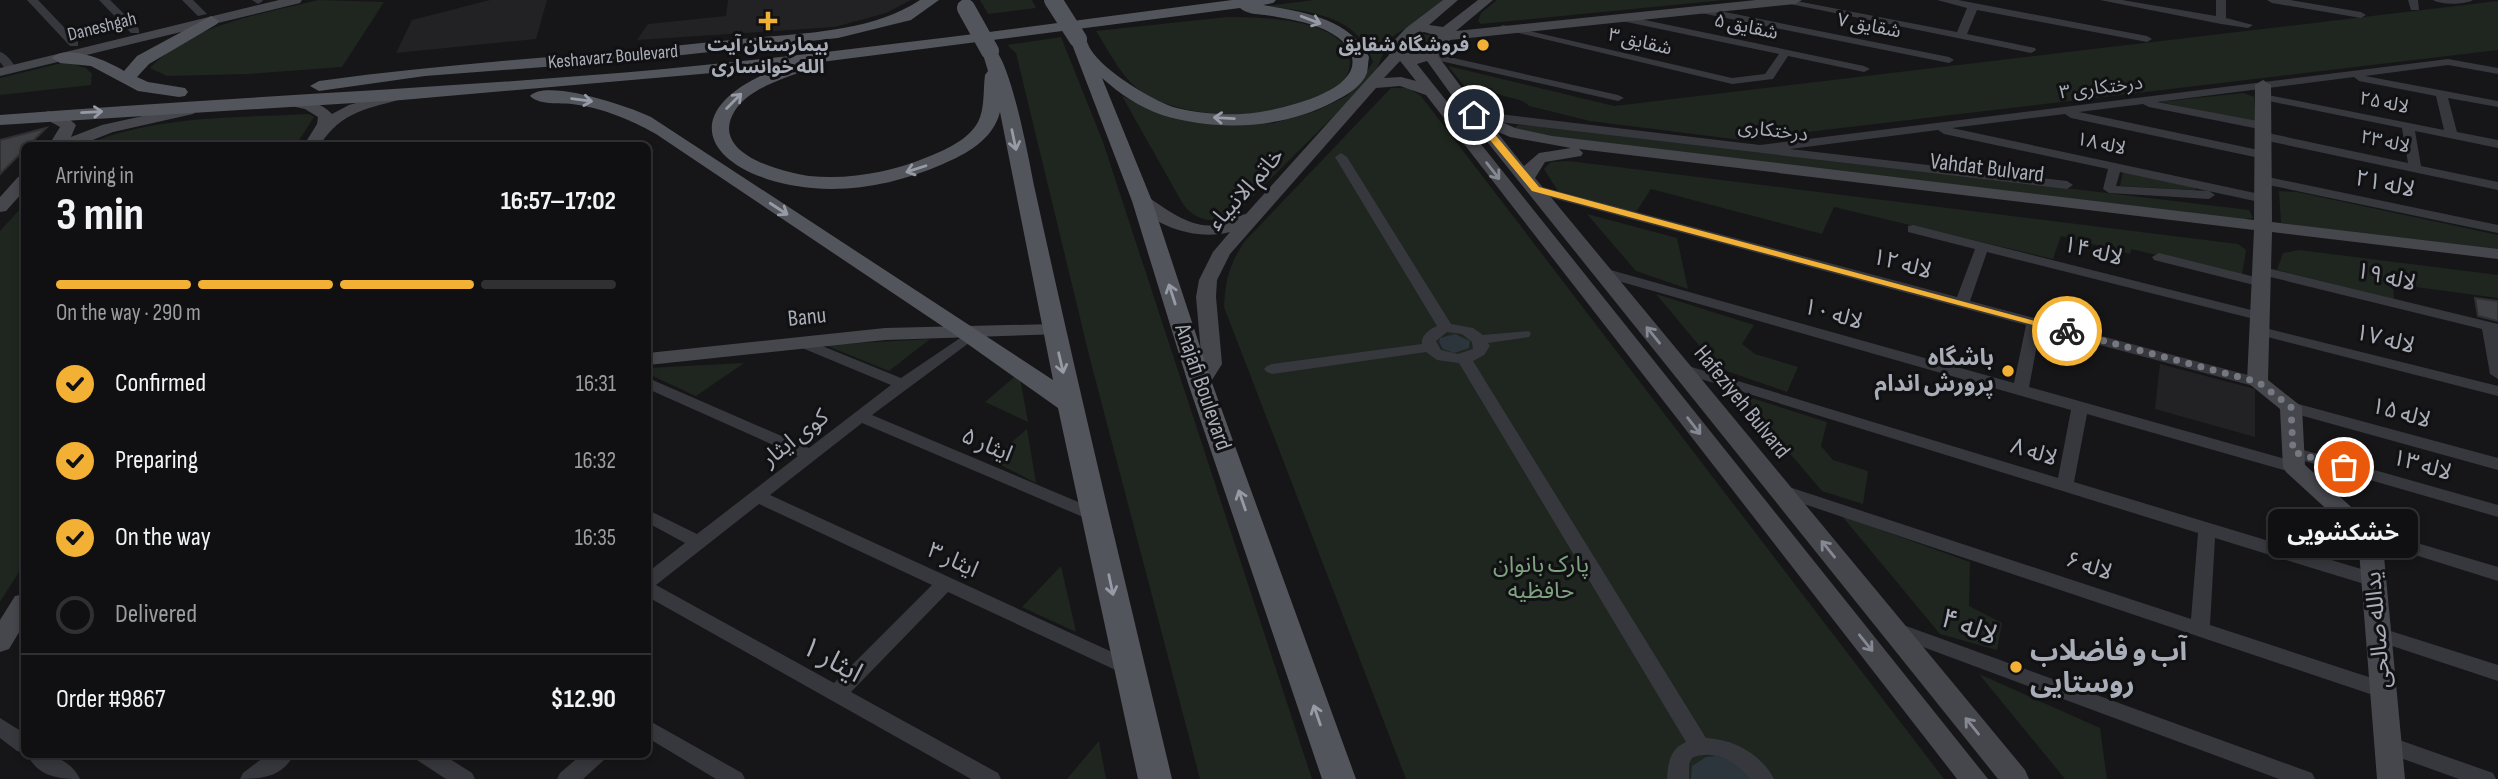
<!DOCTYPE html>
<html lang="en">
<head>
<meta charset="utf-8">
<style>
  body { margin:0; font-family:"Sofia Sans Condensed","Noto Sans Arabic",sans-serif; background:#19191b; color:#f1f3f6; height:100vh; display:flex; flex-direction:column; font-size:26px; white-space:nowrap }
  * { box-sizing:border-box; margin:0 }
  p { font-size:23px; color:#9c9d9f }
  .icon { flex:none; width:38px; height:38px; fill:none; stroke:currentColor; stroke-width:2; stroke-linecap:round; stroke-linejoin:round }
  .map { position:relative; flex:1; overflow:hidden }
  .drawer { position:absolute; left:21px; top:142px; width:630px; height:616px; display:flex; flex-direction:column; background:#101012; border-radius:10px; box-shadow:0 4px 10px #0003,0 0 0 2px #303032 }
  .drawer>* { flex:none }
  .pin { position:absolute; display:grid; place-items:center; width:60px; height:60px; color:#fff; margin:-30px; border:4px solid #fff; border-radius:50%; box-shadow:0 2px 7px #0007 }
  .courier { position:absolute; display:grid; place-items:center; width:70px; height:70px; margin:-35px; border:5px solid #f2b134; border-radius:50%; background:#fff; color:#222; box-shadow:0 2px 9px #0007 }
  .bubble { position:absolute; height:49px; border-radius:10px; background:#101012; box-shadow:0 4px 10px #0003,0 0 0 2px #303032; font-size:23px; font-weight:700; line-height:49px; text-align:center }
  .summary em { font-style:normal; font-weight:700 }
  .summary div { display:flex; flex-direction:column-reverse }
  .summary { display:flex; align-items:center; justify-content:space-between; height:119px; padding:0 35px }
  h1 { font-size:46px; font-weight:700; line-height:52px }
  .bar { display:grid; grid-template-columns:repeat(4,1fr); gap:10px 7px; align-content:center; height:84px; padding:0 35px }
  .bar i { height:9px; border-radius:5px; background:#303032 }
  .bar .active { background:#f2b134 }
  .bar p { grid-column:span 4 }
  .line { display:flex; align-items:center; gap:18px; padding:0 35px; border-top:2px solid #303032 }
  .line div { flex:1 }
  ol { padding:0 35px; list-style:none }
  li { display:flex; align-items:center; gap:21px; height:77px }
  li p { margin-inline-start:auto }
  li .icon { padding:7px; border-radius:50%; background:#f2b134; color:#111; stroke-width:4 }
  li:last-child { color:#9c9d9f }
  li i { width:38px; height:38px; border:4px solid #303032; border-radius:50% }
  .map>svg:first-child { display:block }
  .built { fill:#222225 }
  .green { fill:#1e261f }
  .water { fill:#2c353c }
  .building { fill:#404145; stroke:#303034; stroke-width:2 }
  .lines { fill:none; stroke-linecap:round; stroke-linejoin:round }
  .street { fill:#37383d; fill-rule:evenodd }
  .secondary { fill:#45474d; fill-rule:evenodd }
  .primary { fill:#53555c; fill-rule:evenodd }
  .primary-bridge { stroke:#53555c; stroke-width:18 }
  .oneway { stroke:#979ba6 }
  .oneway2 { stroke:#858993 }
  .route { fill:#f2b134 }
  .done { stroke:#757880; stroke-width:7; stroke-dasharray:0 12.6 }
  .poi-dot { fill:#f2b134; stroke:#111113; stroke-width:2.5 }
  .labels { text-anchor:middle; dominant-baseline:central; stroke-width:6; stroke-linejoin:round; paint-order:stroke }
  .far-street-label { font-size:19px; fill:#a8adb8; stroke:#111113 }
  .far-poi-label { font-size:19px; font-weight:bold; fill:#a8adb8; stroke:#111113 }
  .street-label { font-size:23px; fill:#a8adb8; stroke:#111113 }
  .poi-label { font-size:23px; font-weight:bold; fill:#a8adb8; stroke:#111113; text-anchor:end }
  .park-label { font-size:23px; fill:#7fa381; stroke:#111113 }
  .near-street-label { font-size:28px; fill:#a8adb8; stroke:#111113 }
  .near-poi-label { font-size:28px; font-weight:bold; fill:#a8adb8; stroke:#111113; text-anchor:start }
</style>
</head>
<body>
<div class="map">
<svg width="2498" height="779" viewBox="0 0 2498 779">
  <rect width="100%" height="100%" fill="#161618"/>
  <g class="built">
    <polygon points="490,0 547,0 536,39 396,53 412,20"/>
    <polygon points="728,0 911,0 886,13 835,27 637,40 648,24 726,16"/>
    <polygon points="2160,364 2255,389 2255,437 2155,409"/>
  </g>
  <g class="green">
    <path d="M318 0 384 2 342 67 248 74 167 76 150 68C195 23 259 15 318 0Z"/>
    <polygon points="980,0 1032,0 1036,8 988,14"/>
    <path d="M1314 0H1443L1437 9 1390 38 1377 68 1352 98 1233 216C1214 224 1195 221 1183 204L1122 96 1160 114 1246 124 1274 123 1316 111 1347 96 1360 82 1373 62C1358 14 1309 12 1266 6Z"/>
    <polygon points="1497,0 1724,0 1481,24 1478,21 1481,13"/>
    <path d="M2498 1V50L1741 140 1590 121 1529 106C1519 95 1502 101 1491 88H1466L1448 66 1614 106Z"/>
    <path d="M1227 17C1259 17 1337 18 1349 55 1352 66 1348 77 1340 84 1296 122 1188 124 1141 91 1121 77 1109 51 1096 31Z"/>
    <polygon points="1418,34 1433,35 1437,40 1423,54 1406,52 1404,48"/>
    <polygon points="1061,37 1103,142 1312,779 1200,779 1089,355 1016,53 1007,45"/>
    <polygon points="66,62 86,68 92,74 91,85 0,95 0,78"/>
    <path d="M1391 88H1408L1421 96 1944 779H1406L1224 307C1225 280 1230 263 1245 241Z"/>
    <polygon points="2243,93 2254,97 2256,122 2159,102"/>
    <path d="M309 114 314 117 296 145H85C155 115 234 118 309 114Z"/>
    <polygon points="1518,125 1548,126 2249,210 2253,218 2238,220 1546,137 1514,128"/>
    <polygon points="1569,161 2238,244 2246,250 2242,275 2131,249 2130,254 2061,236 2053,259 1834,207 1822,234 1651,189 1636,212 1558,191 1544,169 1551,162"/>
    <polygon points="2123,172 2195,188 2196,190 2120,186"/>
    <polygon points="2279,191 2297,192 2498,235 2498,251 2281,223"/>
    <polygon points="24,205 24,564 0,602 0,231"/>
    <polygon points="1587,214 1677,238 1688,289 1636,271"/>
    <polygon points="2299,250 2498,275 2498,298 2393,284 2394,299 2277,270 2283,253"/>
    <polygon points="1656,294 1754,325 1742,344 1755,354 1798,367 1787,392 1718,368"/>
    <polygon points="930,339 889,371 825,345"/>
    <polygon points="744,363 696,396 648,374 648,368"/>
    <polygon points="1019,373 1028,422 985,402"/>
    <polygon points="1739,394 1827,422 1821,446 1833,460 1868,471 1863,504 1822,491"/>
    <polygon points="1027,429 1036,483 991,460"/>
    <polygon points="1842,516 1970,562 1969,606 2002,623 1997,650 1940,634"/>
    <polygon points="1061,566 1076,632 1022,607"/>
    <polygon points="1979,674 2100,728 2107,779 2065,779"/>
    <polygon points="1099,741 1106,779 1067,779"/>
  </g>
  <g class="water">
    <polygon points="1455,334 1470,341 1469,348 1454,353 1443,349 1439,342 1440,338"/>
    <path d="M1716 756C1730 759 1742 767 1750 779H1691L1692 766 1706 757Z"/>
  </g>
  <g class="building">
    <polygon points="46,128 29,145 24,145 24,150 0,174 0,140"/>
    <polygon points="2475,298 2498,301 2498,321 2478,316"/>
  </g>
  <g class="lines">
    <g class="street">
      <polygon points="27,0 38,0 78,42 78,46 70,46"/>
      <polygon points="99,0 110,0 139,29 139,33 131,33"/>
      <polygon points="182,0 193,0 207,14 198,16"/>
      <polygon points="252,0 262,0 263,1 258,4"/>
      <polygon points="1791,0 1957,32 1967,8 1937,0 1958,0 2147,36 2152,39 2147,42 1977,10 1967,34 2035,48 2036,50 2031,53 1776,1"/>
      <polygon points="2100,0 2122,0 2216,16 2216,0 2226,0 2226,18 2253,25 2248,28 2221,24"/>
      <polygon points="2267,0 2290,0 2361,12 2366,15 2361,18 2272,3"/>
      <polygon points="2408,0 2418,0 2419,10 2411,10"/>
      <path d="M2433 0H2473C2464 5 2442 5 2433 0Z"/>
      <polygon points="1700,7 1949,57 1954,60 1949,63 1696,12 1695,10"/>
      <polygon points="1621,15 1864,66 1870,69 1864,72 1788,56 1773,79 1732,84 1498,28 1503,25 1732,78 1765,74 1779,54 1617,20 1616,18"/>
      <path d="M0 52C6 53 17 66 15 71H7L0 62Z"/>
      <polygon points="1431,53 1618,95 1624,98 1618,101 1427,58 1427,54"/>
      <polygon points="2448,59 2498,68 2498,74 2448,65 2365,76 2498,101 2498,107 2448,98 2457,132 2498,140 2498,148 2415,131 2421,166 2498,182 2498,190 2263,140 2257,136 2263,132 2408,163 2402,128 2259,99 2257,97 2263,94 2444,130 2436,96 2359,81 2354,77 2157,102 2268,123 2268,129 2264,130 2149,107 2143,104 2079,112 2268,152 2270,155 2264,159 2071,118 2065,114 1952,128 2269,196 2270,199 2264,203 2120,172 2116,186 2209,191 2215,195 2209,199 2109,193 2103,189 2108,169 1944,134 1938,130 1790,149 2067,181 2073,185 2067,189 1474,119 1468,115 1474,111 1760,145"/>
      <path d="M1341 153 1347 157 1451 324 1473 328 1483 335 1529 331 1531 334 1529 337 1488 343 1490 346 1484 355 1473 361 1706 738C1733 739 1761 754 1774 779H1750C1737 762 1713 748 1692 758L1689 764V779H1667C1668 762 1670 749 1686 742L1459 363 1437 360 1426 352 1272 374 1267 372 1264 369 1267 366 1272 364 1422 344C1420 336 1431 328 1437 326L1335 157ZM1447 332 1462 334 1472 342 1473 349 1458 354 1441 350 1436 341Z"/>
      <polygon points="2263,176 2498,225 2498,233 2259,183 2259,177"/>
      <polygon points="1535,185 1957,297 1975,249 1908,232 1908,226 1913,225 2267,314 2269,317 2267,320 2262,321 1987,252 1970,301 2263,379 2265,382 2257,387 2040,329 2029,387 2300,463 2302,467 2300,471 2294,473 2087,414 2074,482 2381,575 2383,580 2381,585 2374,587 2215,538 2210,625 2390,684 2393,690 2390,696 2383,698 2376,696 1774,494 1771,490 1774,486 1786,486 2191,619 2198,533 1675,371 1672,368 1680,363 1685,365 2058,478 2071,410 1597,275 1595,272 1597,269 1607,269 2014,383 2026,325 1530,192 1530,186"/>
      <polygon points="2159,253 2267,280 2269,283 2262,287 2154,260 2152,257"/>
      <polygon points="2263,267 2498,324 2498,379 2490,374 2482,329 2258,274 2256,271"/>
      <polygon points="2261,327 2498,386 2498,396 2256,334 2254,331 2256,328"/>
      <path d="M972 330 977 331 979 334 977 337 872 415 1102 512 1105 516 1102 520H1090L862 423 770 495 1136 663 1139 668 1136 673 1129 676 1122 673 948 592 851 692 998 773 1001 779H971L648 597V572L685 543 648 523V510L697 534 798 456 648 389V378L809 448 891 385 795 345 792 342 795 339H805L901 378ZM759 504 932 585 834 683 656 585Z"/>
      <polygon points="2291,402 2498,458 2498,470 2285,411 2283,407"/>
      <polygon points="2293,447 2498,505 2498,517 2287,456 2285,452"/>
      <polygon points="2370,529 2498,567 2498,581 2364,539 2361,535 2364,531"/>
      <polygon points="1895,622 2312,773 2315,779 2279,779 1888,634 1885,629 1888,624"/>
      <polygon points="2378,627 2498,665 2498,681 2371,639 2368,634 2371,629"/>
      <polygon points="0,718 24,733 24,753 17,751 0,738"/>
      <polygon points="648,720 742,773 745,779 716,779 648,738"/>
      <polygon points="2388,736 2493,773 2496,779 2459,779 2381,751 2377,745 2381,739"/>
      <path d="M27 754C48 754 69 757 80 779 58 779 38 777 27 754Z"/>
      <path d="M268 754H294C283 777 262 779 240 779L243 773Z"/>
      <polygon points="414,754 442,754 472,773 475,779 446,779 417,760"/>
      <polygon points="582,754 607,754 604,760 583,779 557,779 560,773"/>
    </g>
    <g class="secondary">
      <polygon points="279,0 302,0 300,3 0,76 0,68"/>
      <path d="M1443 0H1458L1429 25 1443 27 1478 0H1493L1456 31 1756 0H1802L1795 4 1450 40 1438 56 1480 112 1515 128 1552 136 2254 220 2255 85 2263 80 2271 85 2272 222 2498 249V259L2272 232 2268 380 2302 407 2305 465 2382 535 2405 779H2377L2358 538 2286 472 2283 467 2280 409 2247 382 2254 230 1579 149 1583 153 1581 156 1545 162 1535 178 2025 770 2029 779H1998L1468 118 1427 61 1417 64 1988 779H1957L1426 95 1400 86 1376 88 1230 254 1217 280 1216 297 1222 364 1207 388H1193L1190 383 1202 364 1196 297 1199 280 1213 252 1230 232C1198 241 1154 227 1133 201L1142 196 1148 197C1169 211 1194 231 1220 224 1229 222 1237 215 1246 214L1389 55V46L1406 28ZM1424 32 1438 36C1427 52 1421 58 1402 51L1416 34ZM1400 61 1401 62 1416 81 1401 77 1384 78ZM1496 131 1510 137 1571 148 1539 153 1524 166Z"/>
      <path d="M401 90 409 95 406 98C370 108 341 111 320 145H304L317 124 318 117 305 109 286 105 283 102 291 97C306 100 321 102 332 114L349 105Z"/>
      <polygon points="188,106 196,111 193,114 113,132 80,145 49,145 60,127 40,116 48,111 67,117 76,125 71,137 102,125"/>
      <polygon points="24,176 24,191 6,211 0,212 0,197 18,177"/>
      <polygon points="1054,324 1061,326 1064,330 1061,334 885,340 648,365 648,353 885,328"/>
      <polygon points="24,594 24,624 9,649 0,652 0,620 15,596"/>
    </g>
    <g class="primary">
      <path d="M920 0H939L911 20 838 38 637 60 425 76 319 91 310 86 319 81C456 62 593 55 731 40 792 33 867 35 920 0Z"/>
      <path d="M1232 0H1276L1273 3 1263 5C1303 12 1349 18 1369 57 1368 62 1368 68 1367 73 1362 86 1347 95 1335 101 1283 129 1218 132 1162 115 1139 107 1120 94 1102 78L1152 201 1212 383 1356 779H1322L1188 383 1132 201 1070 39 1072 36H1084C1087 40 1088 46 1091 50 1103 70 1150 99 1173 107 1195 113 1220 115 1242 114 1268 113 1376 92 1348 48 1333 25 1290 19 1265 15 1256 14 1247 14 1240 8L798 65 801 69 798 73C776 81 743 92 732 116 714 155 783 172 809 176 851 180 892 172 930 156 947 149 969 139 978 122 985 109 983 90 985 75L988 71 982 51 990 46C1010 51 1030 166 1035 190 1078 387 1125 582 1172 779H1138L1058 408 948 330 656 134C629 119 603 108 572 104 560 103 539 105 530 96 546 78 631 107 651 117L1053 380 1000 112C993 140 966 154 943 164 902 182 857 192 812 188 711 178 663 112 781 67L402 100 0 125V115C221 97 443 89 664 69 854 51 1043 25 1232 0Z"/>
      <path d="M211 16 219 21 217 24 149 64 137 77 148 82 185 88 188 92 185 96 179 97 138 91 91 66 60 63 52 58C67 43 108 61 124 71L137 56Z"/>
    </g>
    <g class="primary-bridge">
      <polyline points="1053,0 1078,39"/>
      <polyline points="966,8 990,51"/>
    </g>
  </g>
  <defs><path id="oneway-shaft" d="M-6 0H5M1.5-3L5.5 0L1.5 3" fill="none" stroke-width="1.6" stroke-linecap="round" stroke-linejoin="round" transform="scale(1.75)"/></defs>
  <g class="oneway">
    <use href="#oneway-shaft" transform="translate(1311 20) rotate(21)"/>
    <use href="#oneway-shaft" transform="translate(582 100) rotate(8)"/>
    <use href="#oneway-shaft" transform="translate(734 101) rotate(-45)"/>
    <use href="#oneway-shaft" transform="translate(92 112) rotate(-3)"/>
    <use href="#oneway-shaft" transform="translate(1224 118) rotate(-177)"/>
    <use href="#oneway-shaft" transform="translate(1014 140) rotate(78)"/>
    <use href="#oneway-shaft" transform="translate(916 169) rotate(162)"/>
    <use href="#oneway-shaft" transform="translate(779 209) rotate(33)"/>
    <use href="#oneway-shaft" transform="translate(1172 294) rotate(-108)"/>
    <use href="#oneway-shaft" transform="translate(1061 363) rotate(77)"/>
    <use href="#oneway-shaft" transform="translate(1242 500) rotate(-109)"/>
    <use href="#oneway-shaft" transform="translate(1111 585) rotate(78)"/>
    <use href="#oneway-shaft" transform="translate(1317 715) rotate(-109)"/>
  </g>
  <g class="oneway2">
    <use href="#oneway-shaft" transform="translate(1493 171) rotate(52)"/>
    <use href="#oneway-shaft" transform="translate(1653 335) rotate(-129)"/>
    <use href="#oneway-shaft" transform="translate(1694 426) rotate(52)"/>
    <use href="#oneway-shaft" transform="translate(1828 549) rotate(-129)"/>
    <use href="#oneway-shaft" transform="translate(1866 643) rotate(51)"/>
    <use href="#oneway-shaft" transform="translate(1972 726) rotate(-129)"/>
  </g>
  <polygon class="route" points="1471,113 1477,113 1539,187 2072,331 2063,333 1532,191 1471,117"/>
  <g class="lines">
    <polyline class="done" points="2067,331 2258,382 2291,407 2293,452 2344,467"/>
  </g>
  <g class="poi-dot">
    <path d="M764.5 10.5h7v7h7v7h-7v7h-7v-7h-7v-7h7z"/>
    <circle cx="1483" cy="45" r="7"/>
    <circle cx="2008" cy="371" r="7"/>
    <circle cx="2016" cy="667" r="7"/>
  </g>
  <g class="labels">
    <g class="far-street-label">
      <text transform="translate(1869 26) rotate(11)">شقایق ۷</text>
      <text transform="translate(102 27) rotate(-14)">Daneshgah</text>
      <text transform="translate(1746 27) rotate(12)">شقایق ۵</text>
      <text transform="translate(1640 42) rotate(13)">شقایق ۳</text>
      <text transform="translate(613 57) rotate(-5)">Keshavarz Boulevard</text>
      <text transform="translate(2101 88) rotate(-7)">درختکاری ۳</text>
      <text transform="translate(2384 103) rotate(11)">لاله ۲۵</text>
      <text transform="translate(1773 131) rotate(7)">درختکاری</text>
      <text transform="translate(2385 142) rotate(12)">لاله ۲۳</text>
      <text transform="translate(2101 144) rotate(12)">لاله ۱۸</text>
    </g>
    <g class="far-poi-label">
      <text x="768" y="45">بیمارستان آیت<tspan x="768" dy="22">الله خوانساری</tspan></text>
      <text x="1469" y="45" text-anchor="end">فروشگاه شقایق</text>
    </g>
    <g class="street-label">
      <text transform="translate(1987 168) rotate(7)">Vahdat Bulvard</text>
      <text transform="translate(2385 184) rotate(12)">لاله ۲۱</text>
      <text transform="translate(1246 189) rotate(-48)">خاتم الانبیاء</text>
      <text transform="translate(2093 251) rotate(14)">لاله ۱۴</text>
      <text transform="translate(1902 264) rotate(15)">لاله ۱۲</text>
      <text transform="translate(2386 277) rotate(13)">لاله ۱۹</text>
      <text transform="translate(1833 314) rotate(16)">لاله ۱۰</text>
      <text transform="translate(807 317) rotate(-6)">Banu</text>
      <text transform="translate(2385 339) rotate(14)">لاله ۱۷</text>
      <text transform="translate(1203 387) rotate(71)">Anajafi Boulevard</text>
      <text transform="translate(1742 402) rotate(51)">Hafeziyeh Bulvard</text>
      <text transform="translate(2401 413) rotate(15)">لاله ۱۵</text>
      <text transform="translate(795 438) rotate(-38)">کوی ایثار</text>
      <text transform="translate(987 445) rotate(23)">ایثار ۵</text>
      <text transform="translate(2034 452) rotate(17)">لاله ۸</text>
      <text transform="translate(2422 465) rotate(16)">لاله ۱۳</text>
      <text transform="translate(953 560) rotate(25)">ایثار ۳</text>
      <text transform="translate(2089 566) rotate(18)">لاله ۶</text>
      <text transform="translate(2378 630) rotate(-95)">یدالله صالحی</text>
    </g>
    <g class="poi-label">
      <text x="1994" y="358">باشگاه<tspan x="1994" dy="26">پرورش اندام</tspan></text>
    </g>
    <g class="park-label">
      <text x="1541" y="565">پارک بانوان<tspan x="1541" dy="26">حافظیه</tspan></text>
    </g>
    <g class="near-street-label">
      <text transform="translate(1969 627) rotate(20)">لاله ۴</text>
      <text transform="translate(832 660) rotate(29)">ایثار ۱</text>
    </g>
    <g class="near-poi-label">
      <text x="2030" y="651">آب و فاضلاب<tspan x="2030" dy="32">روستایی</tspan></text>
    </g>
  </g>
</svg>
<div class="pin" style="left:2344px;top:467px;background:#ea580c"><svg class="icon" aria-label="bag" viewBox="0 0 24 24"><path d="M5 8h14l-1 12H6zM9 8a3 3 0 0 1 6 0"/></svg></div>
<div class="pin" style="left:1474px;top:115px;background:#1f2937"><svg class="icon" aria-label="home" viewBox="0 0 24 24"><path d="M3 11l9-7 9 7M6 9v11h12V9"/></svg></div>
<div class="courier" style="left:2067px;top:331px"><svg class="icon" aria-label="bike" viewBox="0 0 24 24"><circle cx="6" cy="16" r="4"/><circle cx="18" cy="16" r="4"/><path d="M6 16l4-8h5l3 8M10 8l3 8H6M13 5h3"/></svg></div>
<div class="bubble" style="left:2268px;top:509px;width:150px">خشکشویی</div>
<section class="drawer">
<div class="summary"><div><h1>3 min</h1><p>Arriving in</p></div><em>16:57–17:02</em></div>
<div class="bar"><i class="active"></i><i class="active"></i><i class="active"></i><i></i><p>On the way · 290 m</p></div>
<ol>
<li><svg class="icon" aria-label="check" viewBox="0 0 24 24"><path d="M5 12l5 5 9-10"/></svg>Confirmed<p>16:31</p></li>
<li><svg class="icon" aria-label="check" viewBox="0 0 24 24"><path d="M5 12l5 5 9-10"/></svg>Preparing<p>16:32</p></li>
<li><svg class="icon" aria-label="check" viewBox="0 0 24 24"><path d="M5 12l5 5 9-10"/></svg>On the way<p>16:35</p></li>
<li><i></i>Delivered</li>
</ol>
<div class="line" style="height:91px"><div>Order #9867</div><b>$12.90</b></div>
</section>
</div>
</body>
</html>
